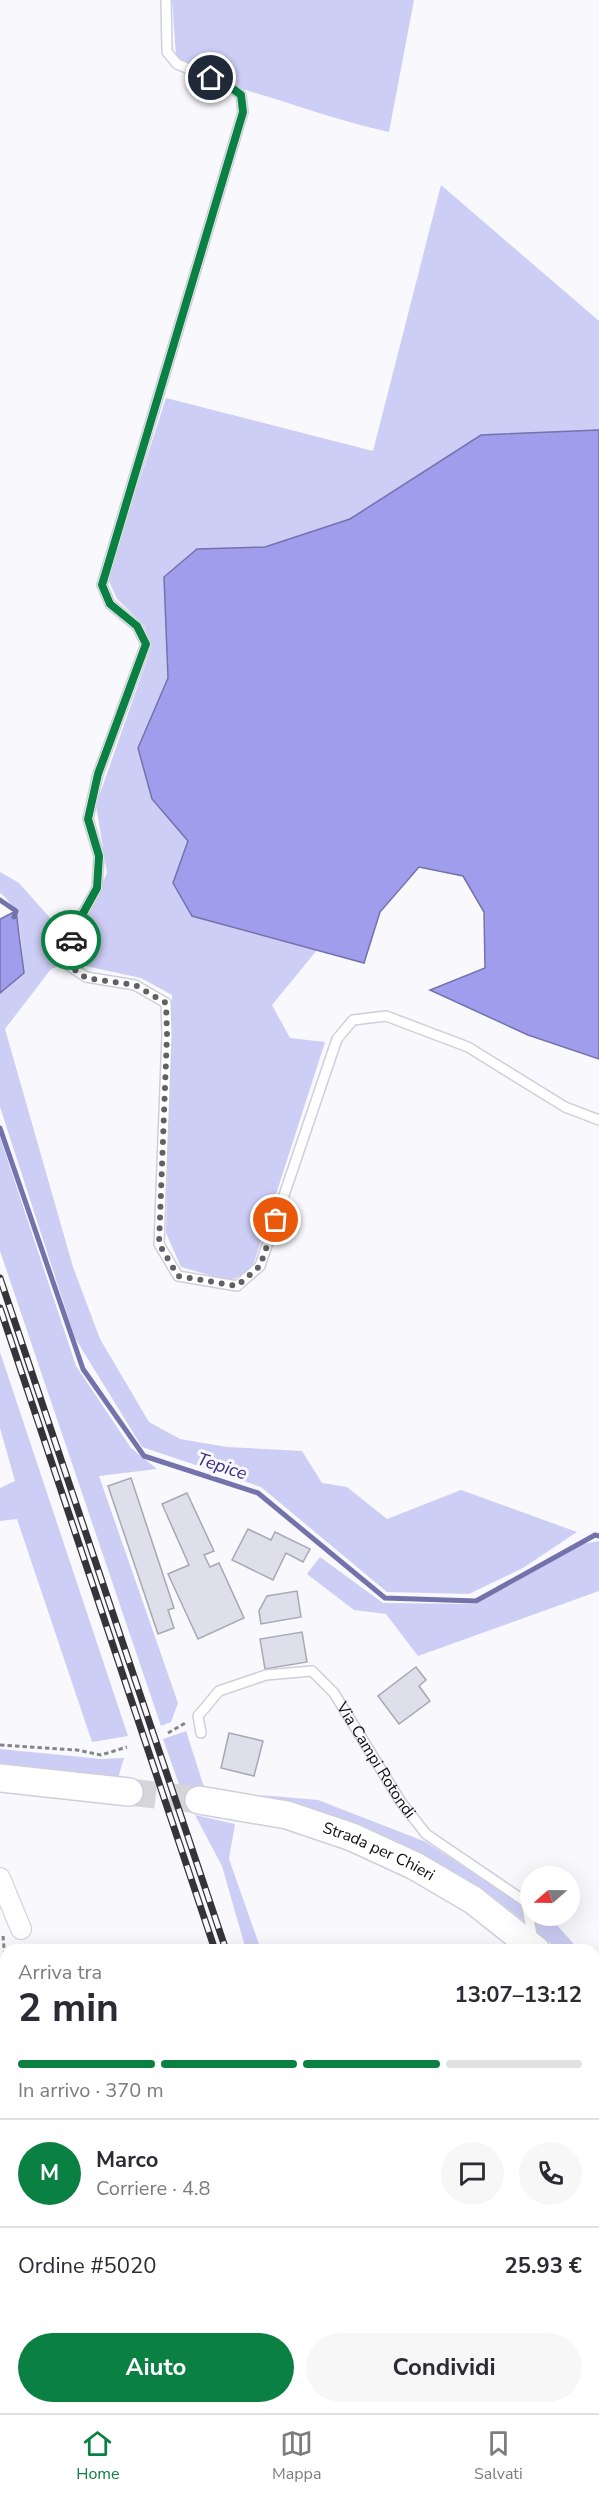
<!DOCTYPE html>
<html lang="it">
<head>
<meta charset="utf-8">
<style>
  body { margin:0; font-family:"Nunito Sans",sans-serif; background:#f7f7f7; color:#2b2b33; height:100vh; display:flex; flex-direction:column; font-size:22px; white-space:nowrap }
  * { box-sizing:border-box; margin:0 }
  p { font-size:20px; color:#7c7c81 }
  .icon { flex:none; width:33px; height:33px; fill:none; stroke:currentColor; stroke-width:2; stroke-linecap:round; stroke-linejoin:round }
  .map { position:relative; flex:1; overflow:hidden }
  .drawer { position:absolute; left:0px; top:1944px; width:600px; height:470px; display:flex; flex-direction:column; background:#fff; border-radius:18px 18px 0 0; box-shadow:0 6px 24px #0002 }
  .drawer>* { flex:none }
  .needle { width:39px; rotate:250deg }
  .buttons { position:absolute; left:520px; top:1866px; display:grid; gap:12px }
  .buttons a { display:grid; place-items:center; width:60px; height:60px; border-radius:50%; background:#fff; box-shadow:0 6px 24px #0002; font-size:30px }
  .pin { position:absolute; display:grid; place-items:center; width:51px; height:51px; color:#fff; margin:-26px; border:3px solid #fff; border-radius:50%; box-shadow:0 2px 6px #0007 }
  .courier { position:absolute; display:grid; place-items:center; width:60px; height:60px; margin:-30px; border:4px solid #0b8043; border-radius:50%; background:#fff; color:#222; box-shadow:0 2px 8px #0007 }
  .summary em { font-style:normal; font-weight:700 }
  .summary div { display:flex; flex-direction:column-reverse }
  .summary { display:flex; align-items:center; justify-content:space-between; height:102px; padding:0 18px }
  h1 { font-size:39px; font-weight:700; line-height:45px }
  .bar { display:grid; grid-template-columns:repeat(4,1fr); gap:9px 6px; align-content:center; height:72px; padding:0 18px }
  .bar i { height:8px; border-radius:4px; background:#e1e1e2 }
  .bar .on { background:#0b8043 }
  .bar p { grid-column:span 4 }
  .line { display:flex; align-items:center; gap:15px; padding:0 18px; border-top:2px solid #e1e1e2 }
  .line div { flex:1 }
  .round { display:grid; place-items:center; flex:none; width:63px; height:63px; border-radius:32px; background:#f7f7f7 }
  .primary-button { display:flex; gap:12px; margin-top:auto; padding:12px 18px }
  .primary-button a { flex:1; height:69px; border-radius:36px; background:#0b8043; color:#fff; font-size:24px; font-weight:700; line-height:69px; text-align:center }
  .primary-button a+a { background:#f7f7f7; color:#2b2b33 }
  .tabs { display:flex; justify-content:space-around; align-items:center; height:84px; border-top:2px solid #e1e1e2; background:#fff; font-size:16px; color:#7c7c81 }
  .tabs a { display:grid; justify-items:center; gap:3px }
  .tabs .on { color:#0b8043 }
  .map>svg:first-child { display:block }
  .green { fill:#cdcef5 }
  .water { fill:#9f9dec; stroke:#7472ab; stroke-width:1.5 }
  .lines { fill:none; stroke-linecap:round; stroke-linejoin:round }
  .stream { stroke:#7472ab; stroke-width:5 }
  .building { fill:#dedfeb; stroke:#a7a8b3; stroke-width:1.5 }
  .secondary-tunnel { stroke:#d5d5da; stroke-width:27; stroke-dasharray:27 14; stroke-linecap:butt }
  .service-casing { stroke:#cfcfdb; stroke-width:12 }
  .minor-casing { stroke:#cfcfdb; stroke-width:22 }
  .secondary-casing { stroke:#cfcfdb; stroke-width:30 }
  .path { stroke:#86868a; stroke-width:3; stroke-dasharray:4.5 3; stroke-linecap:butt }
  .service { stroke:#fff; stroke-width:9 }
  .minor { stroke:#fff; stroke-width:20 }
  .secondary { stroke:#fff; stroke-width:27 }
  .rail-casing { stroke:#353539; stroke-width:7 }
  .rail { stroke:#f8f8fd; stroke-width:4.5; stroke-dasharray:14; stroke-linecap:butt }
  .done { stroke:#616165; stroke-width:6; stroke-dasharray:0 10.8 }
  .route { stroke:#0b8043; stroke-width:8 }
  .labels { text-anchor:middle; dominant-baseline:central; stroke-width:6; stroke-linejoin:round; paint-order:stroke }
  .street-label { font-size:16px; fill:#0f0f13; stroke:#f8f8fd }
  .water-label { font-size:18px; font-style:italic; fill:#382983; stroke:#f8f8fd }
</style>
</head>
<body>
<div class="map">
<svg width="599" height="2413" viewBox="0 0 599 2413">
  <rect width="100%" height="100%" fill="#f8f8fd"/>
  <g class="green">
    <path d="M172 0H414L389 132C353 124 318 113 282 101 247 90 204 80 176 56Z"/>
    <polygon points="441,185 599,321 599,430 481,435 350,519 265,547 197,549 164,577 168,678 138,748 152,799 188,841 192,916 317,950 272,1005 290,1038 325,1042 252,1269 230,1281 181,1267 166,1233 172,995 141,978 81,965 76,941 107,873 96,805 152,645 144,625 117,599 108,579 166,398 373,451"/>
    <path d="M0 872 19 883 66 936 61 965 51 969 5 1029 73 1267 100 1339 149 1422 180 1439 227 1447 302 1451 322 1483 347 1487 387 1519 461 1490 577 1532 523 1568 469 1594 387 1592 261 1487 142 1447 75 1338 0 1107V993L24 973C21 947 23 909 0 893Z"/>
    <polygon points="0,1137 76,1366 131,1448 157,1469 99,1476 178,1703 171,1722 161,1726 0,1251"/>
    <polygon points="0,1352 128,1736 92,1742 17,1519 0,1521 0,1488 15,1481 0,1428"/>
    <polygon points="599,1541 599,1591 418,1656 386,1614 354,1610 307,1574 320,1557 383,1603 476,1604 582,1544"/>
    <polygon points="186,1731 204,1787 195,1793 182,1793 163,1739"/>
    <polygon points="0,1749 101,1759 124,1758 118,1778 0,1765"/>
    <path d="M261 1795 318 1800 426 1842 520 1904 525 1922C449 1859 356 1820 261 1795Z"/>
    <polygon points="195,1815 235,1824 229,1859 261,1950 246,1950 222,1866"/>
    <polygon points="532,1916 549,1916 579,1950 559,1950 533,1929"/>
    <polygon points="40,2408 124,2408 127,2413 42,2413"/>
  </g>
  <g class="water">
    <polygon points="599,430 599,1059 528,1035 430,990 485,968 484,912 463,876 419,867 380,912 364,963 192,916 173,883 188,841 152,799 138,748 168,678 164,577 197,549 265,547 350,519 481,435"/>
    <polygon points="16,911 24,973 0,993 0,919"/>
  </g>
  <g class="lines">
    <g class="stream">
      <polyline points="0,900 16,911 14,917"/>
      <polyline points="0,1128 83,1369 144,1456 258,1493 385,1598 476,1601 595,1535 599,1536"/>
    </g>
  </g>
  <g class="building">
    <polygon points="131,1478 174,1608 168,1610 174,1628 158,1634 108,1486"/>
    <polygon points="187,1493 214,1551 204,1555 210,1567 219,1563 244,1618 198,1639 168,1574 189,1565 162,1504"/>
    <polygon points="248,1529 271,1540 275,1532 310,1549 303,1562 286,1553 273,1580 232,1560"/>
    <polygon points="297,1591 301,1617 261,1624 259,1611 267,1596"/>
    <polygon points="302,1632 307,1662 265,1669 260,1639"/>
    <polygon points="416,1667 426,1680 419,1686 430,1701 399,1724 378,1696"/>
    <polygon points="229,1733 263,1741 254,1776 221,1768"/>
    <polygon points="2,2094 5,2127 0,2127 0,2095"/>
    <polygon points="0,2135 6,2135 6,2165 0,2166"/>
    <polygon points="1,2165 2,2174 6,2174 6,2205 0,2206"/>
    <polygon points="5,2205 6,2241 0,2242 0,2206"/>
    <polygon points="146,2408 189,2408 192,2413 149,2413"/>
  </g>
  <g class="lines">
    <polyline class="secondary-tunnel" points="129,1792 199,1800"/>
    <defs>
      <g id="service">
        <polyline points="166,0 167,52 177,64 228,85 241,95 243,112 102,585 110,604 137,626 146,644 98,774 88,819 99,856 97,888 71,935 71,967 86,977 135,985 166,1003 167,1035 159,1244 178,1276 237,1286 260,1266 337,1039 353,1020 386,1016 468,1047 565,1107 599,1120"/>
        <path id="s1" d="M201 1733 198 1716 219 1691 266 1675 312 1671 334 1693 401 1802 426 1834 526 1902 533 1940"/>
        <polyline points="0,2043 6,2042"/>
        <polyline points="248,2408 251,2413"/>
        <polyline points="339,2408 341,2413"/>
      </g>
      <g id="minor">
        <polyline points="0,1878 21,1929"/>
        <polyline points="594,2343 599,2340"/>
        <polyline points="0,2378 6,2390"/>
        <polyline points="15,2408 17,2413"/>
        <polyline points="488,2413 497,2408"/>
      </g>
      <g id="secondary">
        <polyline points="0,1778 129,1792"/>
        <path id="s2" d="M199 1800 287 1815 352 1837 415 1866 473 1900 536 1950"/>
        <polyline points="594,2005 599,2011"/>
      </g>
    </defs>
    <use href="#service" class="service-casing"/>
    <use href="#minor" class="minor-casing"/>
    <use href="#secondary" class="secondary-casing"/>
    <g class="path">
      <polyline points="168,1733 187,1722"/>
      <polyline points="0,1745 77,1750 101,1755 127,1747"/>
      <polyline points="3,1936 6,1973"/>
    </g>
    <use href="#service" class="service"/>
    <use href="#minor" class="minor"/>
    <use href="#secondary" class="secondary"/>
    <defs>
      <g id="rail">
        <polyline points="0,1278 226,1950"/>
        <polyline points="0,1308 215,1950"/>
        <polyline points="368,2408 370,2413"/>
        <polyline points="379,2408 381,2413"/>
      </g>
    </defs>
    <use href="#rail" class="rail-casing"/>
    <use href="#rail" class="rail"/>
  </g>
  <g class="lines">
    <polyline class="done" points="71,940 71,967 86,978 135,985 166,1003 167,1035 159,1244 178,1276 237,1286 260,1266 276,1220"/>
    <polyline class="route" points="71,940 71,935 97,888 99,856 88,819 98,774 146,644 137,626 110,604 102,585 243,112 241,95 228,85 211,78"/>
  </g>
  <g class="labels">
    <g class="street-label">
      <text stroke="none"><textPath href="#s1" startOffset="256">Via Campi Rotondi</textPath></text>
      <text stroke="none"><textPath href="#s2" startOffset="188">Strada per Chieri</textPath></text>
    </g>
    <g class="water-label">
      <text transform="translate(222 1466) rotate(18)">Tepice</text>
    </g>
  </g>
</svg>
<div class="buttons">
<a><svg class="needle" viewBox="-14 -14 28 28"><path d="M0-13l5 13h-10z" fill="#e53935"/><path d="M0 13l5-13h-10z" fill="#7c7c81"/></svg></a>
</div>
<div class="pin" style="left:276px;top:1220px;background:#ea580c"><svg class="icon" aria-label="bag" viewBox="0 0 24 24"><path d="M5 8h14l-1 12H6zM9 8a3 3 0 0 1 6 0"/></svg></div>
<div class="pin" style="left:211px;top:78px;background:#1f2937"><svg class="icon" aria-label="home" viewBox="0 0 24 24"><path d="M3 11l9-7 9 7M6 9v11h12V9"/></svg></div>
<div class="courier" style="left:71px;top:940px"><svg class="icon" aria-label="car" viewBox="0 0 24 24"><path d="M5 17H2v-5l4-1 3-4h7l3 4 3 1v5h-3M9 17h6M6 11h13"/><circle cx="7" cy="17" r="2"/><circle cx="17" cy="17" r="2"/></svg></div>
<section class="drawer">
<div class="summary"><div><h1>2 min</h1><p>Arriva tra</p></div><em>13:07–13:12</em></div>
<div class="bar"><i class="on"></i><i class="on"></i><i class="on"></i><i></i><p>In arrivo · 370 m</p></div>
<div class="line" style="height:108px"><b class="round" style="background:#0b8043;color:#fff">M</b><div><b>Marco</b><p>Corriere · 4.8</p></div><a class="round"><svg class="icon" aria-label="chat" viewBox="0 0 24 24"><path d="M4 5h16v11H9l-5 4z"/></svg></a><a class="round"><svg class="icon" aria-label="phone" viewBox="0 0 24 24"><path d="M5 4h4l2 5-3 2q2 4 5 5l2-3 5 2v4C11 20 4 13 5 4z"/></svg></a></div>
<div class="line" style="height:78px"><div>Ordine #5020</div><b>25.93 €</b></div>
<div class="primary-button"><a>Aiuto</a><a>Condividi</a></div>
</section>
</div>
<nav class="tabs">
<a class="on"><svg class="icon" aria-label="home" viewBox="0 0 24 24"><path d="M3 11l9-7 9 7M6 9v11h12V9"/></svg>Home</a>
<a><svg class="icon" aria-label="map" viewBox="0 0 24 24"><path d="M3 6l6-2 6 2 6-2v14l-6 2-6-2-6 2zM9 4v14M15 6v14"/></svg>Mappa</a>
<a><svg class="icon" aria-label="saved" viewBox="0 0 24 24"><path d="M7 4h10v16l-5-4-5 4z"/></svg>Salvati</a>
</nav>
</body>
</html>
